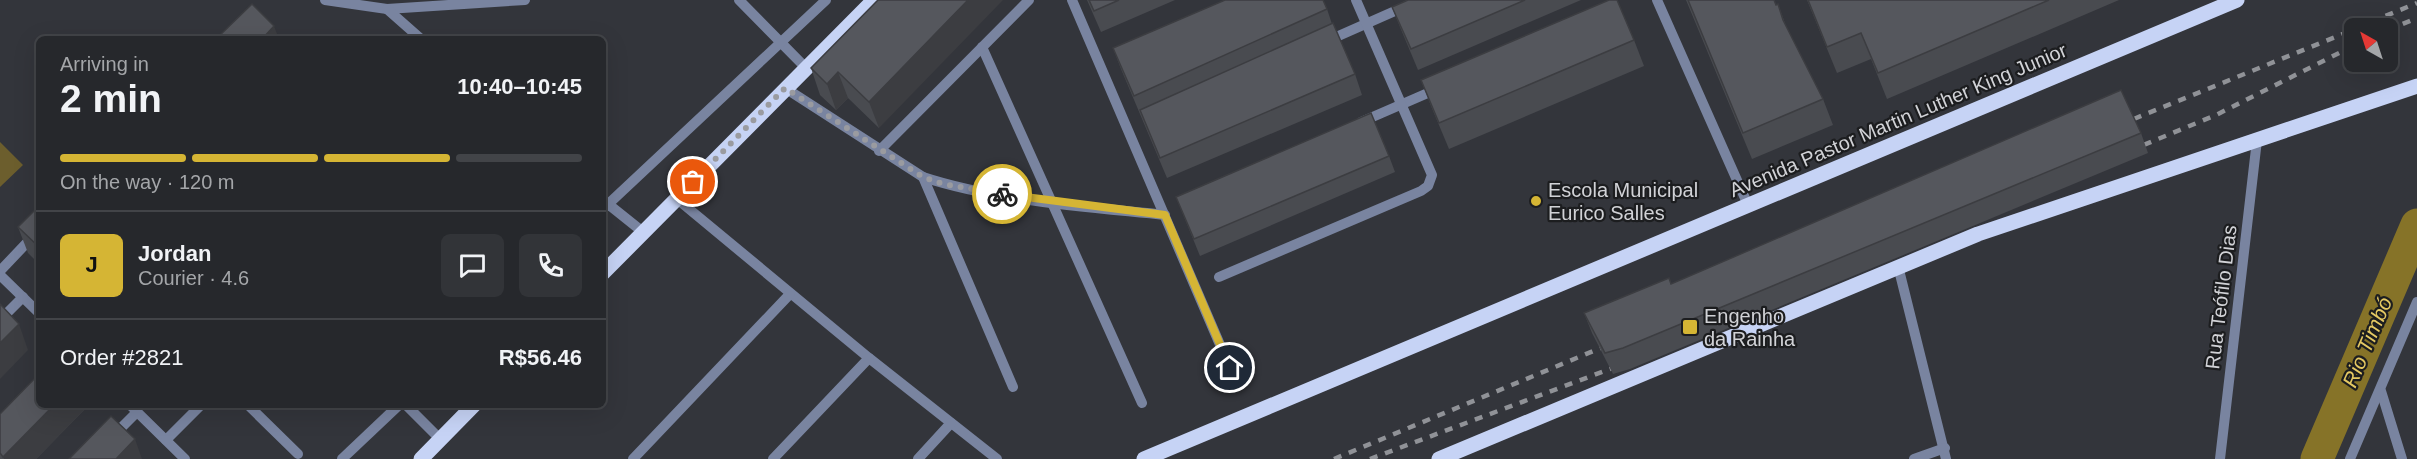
<!DOCTYPE html>
<html lang="en">
<head>
<meta charset="utf-8">
<style>
  body { margin:0; font-family:Helvetica,sans-serif; background:#323438; color:#f1f3f6; height:100vh; display:flex; flex-direction:column; font-size:22px; white-space:nowrap }
  * { box-sizing:border-box; margin:0 }
  p { font-size:20px; color:#a4a6a9 }
  .icon { flex:none; width:33px; height:33px; fill:none; stroke:currentColor; stroke-width:2; stroke-linecap:round; stroke-linejoin:round }
  .map { position:relative; flex:1; overflow:hidden }
  .sheet { position:absolute; left:36px; top:36px; width:570px; height:372px; display:flex; flex-direction:column; background:#26282c; border-radius:9px; box-shadow:0 6px 24px #0002,0 0 0 2px #424448 }
  .sheet>* { flex:none }
  .needle { width:39px; rotate:321deg }
  .tools { position:absolute; left:2344px; top:18px; display:grid; gap:12px }
  .tools a { display:grid; place-items:center; width:54px; height:54px; border-radius:9px; background:#26282c; box-shadow:0 6px 24px #0002,0 0 0 2px #424448; font-size:30px }
  .pin { position:absolute; display:grid; place-items:center; width:51px; height:51px; color:#fff; margin:-26px; border:3px solid #fff; border-radius:50%; box-shadow:0 2px 6px #0007 }
  .courier { position:absolute; display:grid; place-items:center; width:60px; height:60px; margin:-30px; border:4px solid #d5b534; border-radius:50%; background:#fff; color:#222; box-shadow:0 2px 8px #0007 }
  .overview em { font-style:normal; font-weight:600 }
  .overview div { display:flex; flex-direction:column-reverse }
  .overview { display:flex; align-items:center; justify-content:space-between; height:102px; padding:0 24px }
  h1 { font-size:39px; font-weight:600; line-height:45px }
  .bar { display:grid; grid-template-columns:repeat(4,1fr); gap:9px 6px; align-content:center; height:72px; padding:0 24px }
  .bar i { height:8px; border-radius:4px; background:#424448 }
  .bar .active { background:#d5b534 }
  .bar p { grid-column:span 4 }
  .line { display:flex; align-items:center; gap:15px; padding:0 24px; border-top:2px solid #424448 }
  .line div { flex:1 }
  .round { display:grid; place-items:center; flex:none; width:63px; height:63px; border-radius:9px; background:#323438 }
  .map>svg:first-child { display:block }
  .park { fill:#6c5e2d }
  .lines { fill:none; stroke-linecap:round; stroke-linejoin:round }
  .river { stroke:#867328; stroke-width:33 }
  .minor { stroke:#7984a0; stroke-width:10 }
  .major { stroke:#c6d3f5; stroke-width:15 }
  .rail { stroke:#909297; stroke-width:4.5; stroke-dasharray:8 8; stroke-linecap:butt }
  .wall { fill:#494b50 }
  .shaded-wall { fill:#3c3d41 }
  .building { fill:#55575d; stroke:#3c3d41; stroke-width:1.5 }
  .done { stroke:#9a9ba0; stroke-width:6; stroke-dasharray:0 10.8 }
  .route { stroke:#d5b534; stroke-width:8 }
  .poi-dot { fill:#d5b534; stroke:#1c1d1f; stroke-width:2 }
  .labels { text-anchor:middle; dominant-baseline:central; stroke-width:4.5; stroke-linejoin:round; paint-order:stroke }
  .street-label { font-size:20px; fill:#d1d2d6; stroke:#1c1d1f }
  .poi-label { font-size:20px; fill:#d1d2d6; stroke:#1c1d1f; text-anchor:start }
  .water-label { font-size:21px; font-style:italic; fill:#e5c963; stroke:#1c1d1f }
</style>
</head>
<body>
<div class="map">
<svg width="2417" height="459" viewBox="0 0 2417 459">
  <rect width="100%" height="100%" fill="#33353b"/>
  <polygon class="park" points="0,142 23,165 0,187"/>
  <g class="lines">
    <polyline class="river" points="2317,459 2417,225"/>
    <g class="minor">
      <polyline points="325,0 387,9 525,0"/>
      <polyline points="739,0 806,68"/>
      <polyline points="1072,0 1230,368"/>
      <polyline points="1657,0 1748,205"/>
      <polyline points="387,9 421,39"/>
      <polyline points="1327,41 1420,0"/>
      <polyline points="982,47 1142,403"/>
      <path d="M785 88 923 177C996 201 1089 207 1165 215"/>
      <polyline points="1361,122 1437,89"/>
      <polyline points="879,151 1029,0"/>
      <polyline points="923,177 1013,387"/>
      <polyline points="677,199 869,358 997,459"/>
      <polyline points="603,200 643,232"/>
      <polyline points="603,209 826,0"/>
      <polyline points="1898,266 1946,459"/>
      <polyline points="0,271 39,230"/>
      <polyline points="0,275 39,313"/>
      <polyline points="1219,277 1421,191 1428,186 1432,175 1356,0"/>
      <polyline points="0,320 23,297"/>
      <polyline points="2381,391 2402,459"/>
      <polyline points="130,405 185,459"/>
      <polyline points="248,405 298,454"/>
      <polyline points="406,405 440,439"/>
      <polyline points="112,437 137,412"/>
      <polyline points="166,440 201,405"/>
      <polyline points="342,459 399,405"/>
      <polyline points="633,459 790,294"/>
      <polyline points="773,459 869,358"/>
      <polyline points="918,459 951,423"/>
      <polyline points="1914,459 1945,448"/>
      <polyline points="2220,459 2257,140"/>
      <polyline points="2350,459 2417,302"/>
    </g>
    <g class="major">
      <polyline points="603,273 874,0"/>
      <polyline points="421,459 474,405"/>
      <polyline points="1144,459 2237,0"/>
      <polyline points="1439,459 1978,234 2417,86"/>
    </g>
    <g class="rail">
      <polyline points="2356,28 2417,3"/>
      <polyline points="2388,30 2417,18"/>
      <polyline points="2119,125 2355,29"/>
      <polyline points="2129,151 2216,115 2355,45"/>
      <polyline points="1334,459 1615,342"/>
      <polyline points="1370,459 1626,363"/>
    </g>
  </g>
  <g class="wall">
    <polygon points="878,0 879,128 848,98 836,110 820,95 811,68"/>
    <polygon points="1087,0 1175,0 1101,32"/>
    <polygon points="1408,0 1581,0 1418,70 1400,27 1392,7"/>
    <polygon points="1686,0 1774,0 1776,5 1778,4 1786,26 1823,99 1833,125 1752,159"/>
    <polygon points="1807,0 2119,0 1887,99 1871,59 1837,73"/>
    <polygon points="1327,9 1332,24 1355,74 1362,95 1167,178 1121,69 1113,48"/>
    <polygon points="1634,40 1644,66 1449,149 1431,106 1421,80"/>
    <polygon points="2141,133 2148,153 1630,369 1613,374 1592,333 1584,313 1671,284"/>
    <polygon points="1389,156 1395,172 1200,256 1176,197"/>
    <polygon points="39,206 39,264 28,253 18,227"/>
    <polygon points="39,405 85,405 86,408 36,459 0,459 0,414"/>
  </g>
  <g class="shaded-wall">
    <polygon points="968,0 1003,0 879,128 869,102"/>
    <polygon points="274,26 279,39 262,39"/>
    <polygon points="838,72 848,98 836,110 827,84"/>
    <polygon points="19,324 28,350 0,379 0,343"/>
    <polygon points="54,405 85,405 86,408 36,459 4,459 3,457"/>
    <polygon points="135,439 142,459 116,459"/>
  </g>
  <g class="building">
    <polygon points="878,0 968,0 869,102 838,72 827,84 811,68"/>
    <polygon points="1089,0 1119,0 1094,11"/>
    <polygon points="1225,0 1323,0 1327,9 1134,96 1113,48"/>
    <polygon points="1408,0 1525,0 1411,49 1392,7"/>
    <polygon points="1609,0 1617,0 1634,40 1439,123 1421,80"/>
    <polygon points="1688,0 1774,0 1776,5 1778,4 1783,20 1823,99 1743,133"/>
    <polygon points="1808,0 2049,0 1878,73 1861,33 1827,47"/>
    <polygon points="252,4 274,26 262,39 216,39"/>
    <polygon points="1333,23 1355,74 1160,158 1140,110"/>
    <polygon points="2121,90 2141,133 1623,348 1605,353 1584,313 1669,278 1671,284"/>
    <polygon points="1371,113 1389,156 1194,239 1176,197"/>
    <polygon points="39,206 39,247 18,227"/>
    <polygon points="0,304 19,324 0,343"/>
    <polygon points="39,374 39,405 54,405 3,457 0,453 0,414"/>
    <polygon points="111,416 135,439 116,459 69,459"/>
  </g>
  <g class="lines">
    <polyline class="done" points="693,182 785,88 923,177 943,184 1002,194"/>
    <polyline class="route" points="1002,194 1165,215 1230,368"/>
  </g>
  <g class="poi-dot">
    <circle cx="1536" cy="201" r="6"/>
    <rect x="1682" y="319" width="16" height="16" rx="3"/>
  </g>
  <g class="labels">
    <g class="street-label">
      <text transform="translate(1898 120) rotate(-23)">Avenida Pastor Martin Luther King Junior</text>
      <text transform="translate(2221 297) rotate(-83)">Rua Teófilo Dias</text>
    </g>
    <g class="poi-label">
      <text x="1548" y="190">Escola Municipal<tspan x="1548" dy="23">Eurico Salles</tspan></text>
      <text x="1704" y="316">Engenho<tspan x="1704" dy="23">da Rainha</tspan></text>
    </g>
    <g class="water-label">
      <text transform="translate(2367 342) rotate(-67)">Rio Timbó</text>
    </g>
  </g>
</svg>
<div class="tools">
<a><svg class="needle" viewBox="-14 -14 28 28"><path d="M0-13l5 13h-10z" fill="#e53935"/><path d="M0 13l5-13h-10z" fill="#a4a6a9"/></svg></a>
</div>
<div class="pin" style="left:693px;top:182px;background:#ea580c"><svg class="icon" aria-label="bag" viewBox="0 0 24 24"><path d="M5 8h14l-1 12H6zM9 8a3 3 0 0 1 6 0"/></svg></div>
<div class="pin" style="left:1230px;top:368px;background:#1f2937"><svg class="icon" aria-label="home" viewBox="0 0 24 24"><path d="M3 11l9-7 9 7M6 9v11h12V9"/></svg></div>
<div class="courier" style="left:1002px;top:194px"><svg class="icon" aria-label="bike" viewBox="0 0 24 24"><circle cx="6" cy="16" r="4"/><circle cx="18" cy="16" r="4"/><path d="M6 16l4-8h5l3 8M10 8l3 8H6M13 5h3"/></svg></div>
<section class="sheet">
<div class="overview"><div><h1>2 min</h1><p>Arriving in</p></div><em>10:40–10:45</em></div>
<div class="bar"><i class="active"></i><i class="active"></i><i class="active"></i><i></i><p>On the way · 120 m</p></div>
<div class="line" style="height:108px"><b class="round" style="background:#d5b534;color:#111">J</b><div><b>Jordan</b><p>Courier · 4.6</p></div><a class="round"><svg class="icon" aria-label="chat" viewBox="0 0 24 24"><path d="M4 5h16v11H9l-5 4z"/></svg></a><a class="round"><svg class="icon" aria-label="phone" viewBox="0 0 24 24"><path d="M5 4h4l2 5-3 2q2 4 5 5l2-3 5 2v4C11 20 4 13 5 4z"/></svg></a></div>
<div class="line" style="height:78px"><div>Order #2821</div><b>R$56.46</b></div>
</section>
</div>
</body>
</html>
